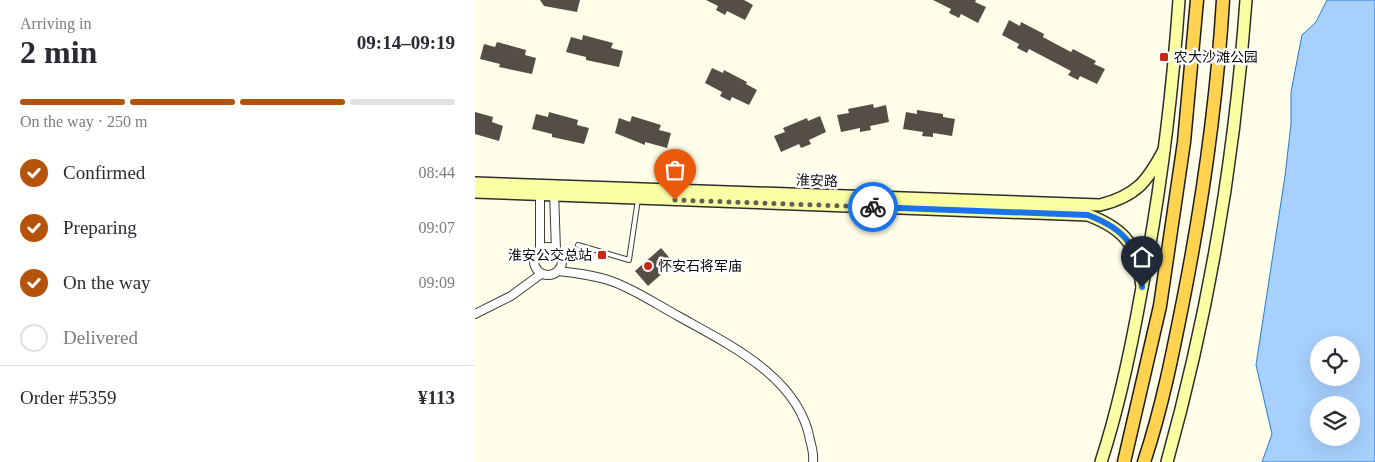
<!DOCTYPE html>
<html lang="en">
<head>
<meta charset="utf-8">
<style>
  body { margin:0; font-family:"Times New Roman","Noto Sans SC",serif; background:#f7f7f7; color:#2b2b33; height:100vh; display:flex; flex-direction:column; font-size:19px; white-space:nowrap }
  * { box-sizing:border-box; margin:0 }
  p { font-size:16px; color:#7c7c81 }
  .icon { flex:none; width:28px; height:28px; fill:none; stroke:currentColor; stroke-width:2; stroke-linecap:round; stroke-linejoin:round }
  .map { position:relative; flex:1; overflow:hidden }
  .details { display:flex; flex-direction:column; background:#fff; width:475px }
  .details>* { flex:none }
  .tools { position:absolute; left:835px; top:336px; display:grid; gap:10px }
  .tools a { display:grid; place-items:center; width:50px; height:50px; border-radius:50%; background:#fff; box-shadow:0 5px 20px #0002; font-size:25px }
  .pin { position:absolute; display:grid; place-items:center; width:42px; height:42px; color:#fff; margin:-51px -21px; border-radius:50% 50% 50% 0; rotate:-45deg; box-shadow:0 0 5px #0007 }
  .pin .icon { rotate:45deg }
  .courier { position:absolute; display:grid; place-items:center; width:50px; height:50px; margin:-25px; border:4px solid #1a73e8; border-radius:50%; background:#fff; color:#222; box-shadow:0 1px 6px #0007 }
  .head em { font-style:normal; font-weight:700 }
  .head div { display:flex; flex-direction:column-reverse }
  .head { display:flex; align-items:center; justify-content:space-between; height:85px; padding:0 20px }
  h1 { font-size:32px; font-weight:700; line-height:38px }
  .bar { display:grid; grid-template-columns:repeat(4,1fr); gap:8px 5px; align-content:center; height:60px; padding:0 20px }
  .bar i { height:6px; border-radius:4px; background:#e1e1e2 }
  .bar .selected { background:#b45309 }
  .bar p { grid-column:span 4 }
  .line { display:flex; align-items:center; gap:12px; padding:0 20px; border-top:1px solid #e1e1e2 }
  .line div { flex:1 }
  ol { padding:0 20px; list-style:none }
  li { display:flex; align-items:center; gap:15px; height:55px }
  li p { margin-inline-start:auto }
  li .icon { padding:5px; border-radius:50%; background:#b45309; color:#fff; stroke-width:4 }
  li:last-child { color:#7c7c81 }
  li i { width:28px; height:28px; border:2px solid #e1e1e2; border-radius:50% }
  main { display:flex; flex:1; min-height:0 }
  .map>svg:first-child { display:block }
  .water { fill:#a7d0fd; stroke:#2778db; fill-rule:evenodd }
  .building { fill:#554e46 }
  .lines { fill:none; stroke-linecap:round; stroke-linejoin:round }
  .service-casing { stroke:#3e3e3e; stroke-width:6 }
  .minor-casing { stroke:#3e3e3e; stroke-width:10 }
  .secondary-casing { stroke:#2d2d2d; stroke-width:14 }
  .trunk-casing { stroke:#1c1c1c; stroke-width:15 }
  .service { stroke:#fff; stroke-width:4 }
  .minor { stroke:#fff; stroke-width:8 }
  .secondary { stroke:#fbffa4; stroke-width:11 }
  .trunk { stroke:#ffd350; stroke-width:12 }
  .done { stroke:#606059; stroke-width:5; stroke-dasharray:0 9 }
  .route { stroke:#1a73e8; stroke-width:6 }
  .poi-dot { fill:#c82816; stroke:#fff; stroke-width:2 }
  .labels { text-anchor:middle; dominant-baseline:central; stroke-width:5; stroke-linejoin:round; paint-order:stroke }
  .poi-label { font-size:14px; fill:#0b0b0b; stroke:#fff; text-anchor:start }
  .street-label { font-size:14px; fill:#0b0b0b; stroke:#fff }
</style>
</head>
<body>
<main>
<section class="details">
<div class="head"><div><h1>2 min</h1><p>Arriving in</p></div><em>09:14–09:19</em></div>
<div class="bar"><i class="selected"></i><i class="selected"></i><i class="selected"></i><i></i><p>On the way · 250 m</p></div>
<ol>
<li><svg class="icon" aria-label="check" viewBox="0 0 24 24"><path d="M5 12l5 5 9-10"/></svg>Confirmed<p>08:44</p></li>
<li><svg class="icon" aria-label="check" viewBox="0 0 24 24"><path d="M5 12l5 5 9-10"/></svg>Preparing<p>09:07</p></li>
<li><svg class="icon" aria-label="check" viewBox="0 0 24 24"><path d="M5 12l5 5 9-10"/></svg>On the way<p>09:09</p></li>
<li><i></i>Delivered</li>
</ol>
<div class="line" style="height:65px"><div>Order #5359</div><b>¥113</b></div>
</section>
<div class="map">
<svg width="900" height="462" viewBox="0 0 900 462">
  <rect width="100%" height="100%" fill="#fffee9"/>
  <path class="water" d="M852 0H900V462H787L797 434 781 365 810 176 816 124V92L827 35 841 22ZM844 345H876V378H844ZM844 405H876V438H844Z"/>
  <g class="building">
    <polygon points="65,0 105,0 102,12 69,6"/>
    <polygon points="231,0 269,0 278,5 270,20 252,11 250,15 241,10 243,6"/>
    <polygon points="458,0 501,0 500,2 511,7 503,23 486,14 484,18 474,13 476,9"/>
    <polygon points="534,20 545,26 546,22 569,34 568,37 579,43 596,52 598,49 621,61 619,64 630,69 622,84 605,76 603,80 593,75 596,71 554,49 552,53 542,48 544,44 527,35"/>
    <polygon points="108,35 138,43 136,48 148,51 144,67 111,60 111,57 91,52 96,37 107,40"/>
    <polygon points="22,42 51,50 50,55 61,58 57,74 24,67 25,64 5,59 9,44 20,47"/>
    <polygon points="237,68 248,73 249,70 272,82 271,84 282,90 274,105 257,97 255,101 245,96 247,92 230,83"/>
    <polygon points="398,104 399,108 411,105 414,122 395,126 396,130 385,132 385,128 366,132 362,115 374,113 373,109"/>
    <polygon points="442,110 468,114 468,117 480,119 477,136 458,133 458,137 447,136 448,132 428,129 431,112 442,114"/>
    <polygon points="0,112 18,117 17,122 28,126 24,141 0,134"/>
    <polygon points="74,112 103,120 102,125 114,128 109,144 77,137 77,134 57,129 61,114 73,117"/>
    <polygon points="157,116 186,125 184,130 196,133 192,148 170,142 170,145 140,133 144,118 155,122"/>
    <polygon points="345,116 351,132 334,140 336,144 326,148 324,144 306,152 299,136 310,132 308,128 332,118 333,121"/>
    <polygon points="186,248 199,263 173,286 160,271"/>
  </g>
  <g class="lines">
    <defs>
      <polyline id="service" points="103,245 154,260 163,199"/>
      <g id="minor">
        <polyline points="79,192 81,250"/>
        <circle cx="73" cy="261" r="14"/>
        <polyline points="65,249 65,192"/>
        <path d="M83 271C101 273 119 275 136 281 159 289 181 304 203 316 253 344 324 377 335 440 337 447 339 454 338 462"/>
        <polyline points="0,314 36,296 66,274"/>
      </g>
      <g id="secondary">
        <path d="M0 183 625 205C661 196 672 182 689 150"/>
        <path d="M0 192 613 215C652 230 662 246 667 287"/>
        <path d="M626 462C644 407 656 349 666 293 685 196 697 99 704 0"/>
        <path d="M692 462C734 311 760 156 771 0"/>
      </g>
      <g id="trunk">
        <polyline points="649,462 685,306 709,142 722,0"/>
        <path d="M669 462C687 408 698 352 709 296 728 199 742 99 748 0"/>
      </g>
    </defs>
    <use href="#service" class="service-casing"/>
    <use href="#minor" class="minor-casing"/>
    <use href="#secondary" class="secondary-casing"/>
    <use href="#trunk" class="trunk-casing"/>
    <use href="#service" class="service"/>
    <use href="#minor" class="minor"/>
    <use href="#secondary" class="secondary"/>
    <use href="#trunk" class="trunk"/>
  </g>
  <g class="lines">
    <polyline class="done" points="200,200 398,207"/>
    <path class="route" d="M398 207 613 215C652 230 662 246 667 287"/>
  </g>
  <g class="poi-dot">
    <rect x="684" y="52" width="10" height="10" rx="2.5"/>
    <rect x="122" y="250" width="10" height="10" rx="2.5"/>
    <circle cx="173" cy="266" r="5"/>
  </g>
  <g class="labels">
    <g class="poi-label">
      <text x="699" y="57">农大沙滩公园</text>
      <text x="117" y="255" text-anchor="end">淮安公交总站</text>
      <text x="183" y="266">怀安石将军庙</text>
    </g>
    <g class="street-label">
      <text transform="translate(342 181) rotate(2)">淮安路</text>
    </g>
  </g>
</svg>
<div class="tools">
<a><svg class="icon" aria-label="locate" viewBox="0 0 24 24"><circle cx="12" cy="12" r="6"/><path d="M12 2v4M12 18v4M2 12h4M18 12h4"/></svg></a>
<a><svg class="icon" aria-label="layers" viewBox="0 0 24 24"><path d="M12 4l9 5-9 5-9-5zM3 14l9 5 9-5"/></svg></a>
</div>
<div class="pin" style="left:200px;top:200px;background:#ea580c"><svg class="icon" aria-label="bag" viewBox="0 0 24 24"><path d="M5 8h14l-1 12H6zM9 8a3 3 0 0 1 6 0"/></svg></div>
<div class="pin" style="left:667px;top:287px;background:#1f2937"><svg class="icon" aria-label="home" viewBox="0 0 24 24"><path d="M3 11l9-7 9 7M6 9v11h12V9"/></svg></div>
<div class="courier" style="left:398px;top:207px"><svg class="icon" aria-label="bike" viewBox="0 0 24 24"><circle cx="6" cy="16" r="4"/><circle cx="18" cy="16" r="4"/><path d="M6 16l4-8h5l3 8M10 8l3 8H6M13 5h3"/></svg></div>
</div>
</main>
</body>
</html>
